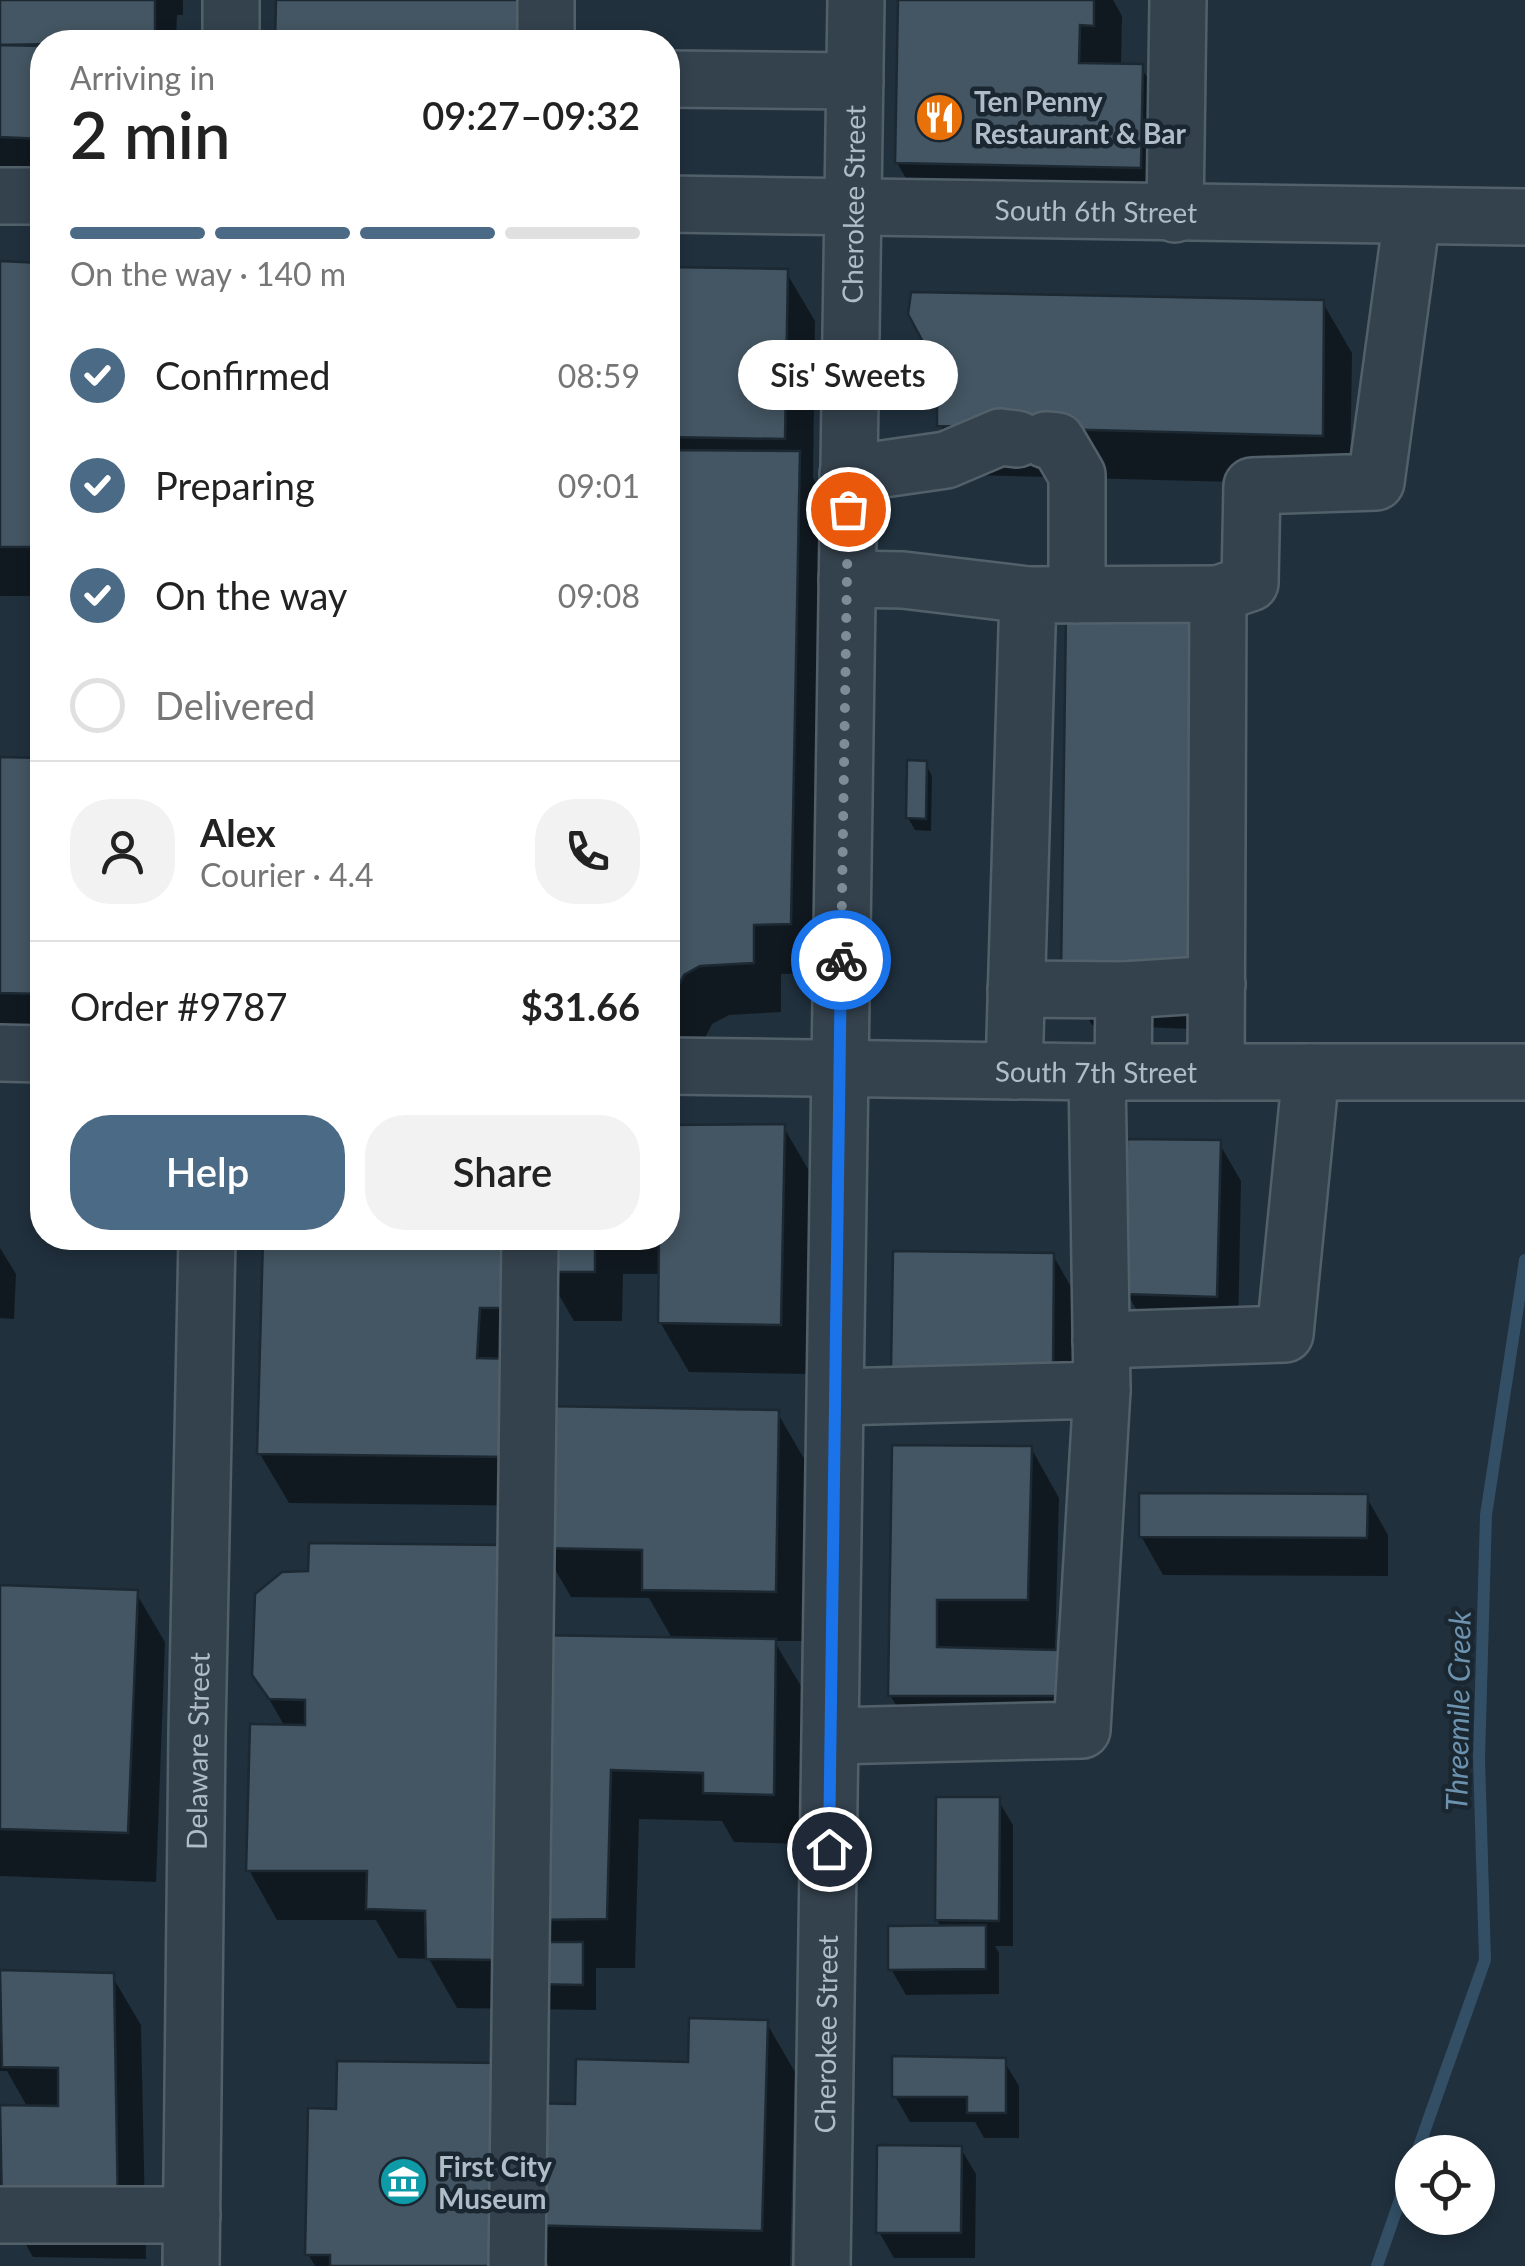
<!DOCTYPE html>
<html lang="en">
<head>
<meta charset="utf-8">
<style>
  body { margin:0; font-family:Lato,sans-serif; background:#f2f2f2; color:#222; height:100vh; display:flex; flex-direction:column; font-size:38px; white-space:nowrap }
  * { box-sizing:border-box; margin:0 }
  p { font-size:32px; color:#767676 }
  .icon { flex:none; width:55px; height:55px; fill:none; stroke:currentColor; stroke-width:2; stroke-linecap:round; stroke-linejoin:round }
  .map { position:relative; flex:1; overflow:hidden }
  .details { position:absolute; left:30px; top:30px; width:650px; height:1220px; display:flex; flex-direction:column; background:#fff; border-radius:40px; box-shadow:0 5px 15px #0003 }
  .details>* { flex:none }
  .controls { position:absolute; left:1395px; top:2135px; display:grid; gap:20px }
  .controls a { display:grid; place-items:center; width:100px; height:100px; border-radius:50%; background:#fff; box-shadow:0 5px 15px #0003; font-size:50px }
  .pin { position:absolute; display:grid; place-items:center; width:85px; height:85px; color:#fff; margin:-42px; border:5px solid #fff; border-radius:50%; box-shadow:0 2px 10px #0007 }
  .courier { position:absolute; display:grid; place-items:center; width:100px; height:100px; margin:-50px; border:8px solid #1a73e8; border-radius:50%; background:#fff; color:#222; box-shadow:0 2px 12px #0007 }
  .bubble { position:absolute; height:70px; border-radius:35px; background:#fff; box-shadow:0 5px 15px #0003; font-size:32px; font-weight:600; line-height:70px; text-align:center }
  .head em { font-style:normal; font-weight:600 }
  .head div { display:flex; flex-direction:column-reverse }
  .head { display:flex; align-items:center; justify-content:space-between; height:170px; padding:0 40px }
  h1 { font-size:65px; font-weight:600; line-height:75px }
  .bar { display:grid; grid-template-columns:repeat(4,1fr); gap:15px 10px; align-content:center; height:120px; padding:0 40px }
  .bar i { height:12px; border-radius:8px; background:#e0e0e0 }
  .bar .active { background:#4b6a85 }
  .bar p { grid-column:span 4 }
  .line { display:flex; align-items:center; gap:25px; padding:0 40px; border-top:2px solid #e0e0e0 }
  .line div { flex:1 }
  .round { display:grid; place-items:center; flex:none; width:105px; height:105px; border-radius:40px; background:#f2f2f2 }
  ol { padding:0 40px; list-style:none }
  li { display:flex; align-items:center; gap:30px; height:110px }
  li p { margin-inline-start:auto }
  li .icon { padding:10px; border-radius:50%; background:#4b6a85; color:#fff; stroke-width:4 }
  li:last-child { color:#767676 }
  li i { width:55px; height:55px; border:5px solid #e0e0e0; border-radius:50% }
  .button { display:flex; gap:20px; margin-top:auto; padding:20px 40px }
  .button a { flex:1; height:115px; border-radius:40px; background:#4b6a85; color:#fff; font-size:40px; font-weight:600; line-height:115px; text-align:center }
  .button a+a { background:#f2f2f2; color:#222 }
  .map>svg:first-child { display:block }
  .shadow { fill:#0007 }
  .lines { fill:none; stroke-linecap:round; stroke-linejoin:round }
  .stream { stroke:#324f65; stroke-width:12 }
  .building { fill:#445663; stroke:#1c2933; stroke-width:2.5 }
  .minor-casing { stroke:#52606a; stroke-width:60 }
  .minor { stroke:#34424d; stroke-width:55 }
  .done { stroke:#7d8c97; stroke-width:10; stroke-dasharray:0 18 }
  .route { stroke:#1a73e8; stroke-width:12 }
  .labels { text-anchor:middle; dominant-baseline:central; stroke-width:9; stroke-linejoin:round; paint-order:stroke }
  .poi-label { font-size:28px; font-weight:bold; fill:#afbdc8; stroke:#1a2731; text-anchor:start }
  .street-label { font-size:28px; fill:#afbdc8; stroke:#1a2731 }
  .water-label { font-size:30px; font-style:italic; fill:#6d92ae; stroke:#1a2731 }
</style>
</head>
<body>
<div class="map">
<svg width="1525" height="2266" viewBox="0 0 1525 2266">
  <rect width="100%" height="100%" fill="#20303d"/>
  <g class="shadow">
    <polygon points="0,0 183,0 183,15 177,15 176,42 42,42 42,176 0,174"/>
    <polygon points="278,0 560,42 277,42"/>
    <polygon points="900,0 1113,0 1122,16 1121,66 1141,67 1170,116 1168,217 926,212 897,163"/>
    <polygon points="0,264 42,265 42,596 0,596"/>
    <polygon points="668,270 786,272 815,321 813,478 827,503 819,973 781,974 781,1012 729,1015 712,1024 705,1038 704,1053 668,1052"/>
    <polygon points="1323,303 1352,353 1350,485 968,475 940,425"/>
    <polygon points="1069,615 1217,1030 1092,1025 1063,976"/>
    <polygon points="0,760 42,760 42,1042 11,1041 0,1023"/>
    <polygon points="925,763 932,776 931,831 915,830 908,818"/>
    <polygon points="783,1126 812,1176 809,1374 689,1372 660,1322 661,1274 623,1274 622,1321 574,1321 545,1271 546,1238 668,1238 668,1128"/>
    <polygon points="1219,1143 1241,1181 1238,1335 1149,1332 1127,1293"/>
    <polygon points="265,1238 537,1238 540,1409 777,1412 806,1462 803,1641 774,1641 804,1691 801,1844 734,1842 722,1821 639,1819 635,1968 596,1968 596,2010 457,2008 429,1959 398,1958 376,1920 277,1920 249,1870 285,1727 255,1674 311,1573 531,1637 673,1640 649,1598 571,1597 542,1547 543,1506 289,1503 260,1454"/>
    <polygon points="0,1248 16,1274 14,1319 0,1318"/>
    <polygon points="1053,1255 1075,1294 1074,1409 894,1369"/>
    <polygon points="895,1447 1031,1448 1059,1498 1055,1652 1087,1702 919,1745 890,1695"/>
    <polygon points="1366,1496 1388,1535 1388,1576 1163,1575 1141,1536"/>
    <polygon points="0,1587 136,1593 165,1642 156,1882 0,1876"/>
    <polygon points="998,1800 1013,1825 1013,1946 995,1946 999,1953 999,1994 906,1995 891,1969 942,1928 937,1920"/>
    <polygon points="0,1973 112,1976 141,2025 146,2259 33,2257 21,2236 0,2235 0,2107 28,2108 7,2071 0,2071"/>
    <polygon points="766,2022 795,2072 790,2266 549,2266 526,2226 525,2266 315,2266 308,2254 528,2116 578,2107 691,2064"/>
    <polygon points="1004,2061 1019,2086 1019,2138 984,2138 975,2122 910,2122 895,2096"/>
    <polygon points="961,2149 976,2174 975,2258 894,2258 879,2232"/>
  </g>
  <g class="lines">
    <g class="stream">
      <polyline points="1417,2152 1485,1960 1479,1758 1486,1515 1525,1260"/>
      <polyline points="1377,2266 1412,2165"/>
    </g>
  </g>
  <g class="building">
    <polygon points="0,0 155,0 155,42 0,45"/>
    <polygon points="276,0 533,0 533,42 275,42"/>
    <polygon points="898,0 1094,0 1094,26 1080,25 1079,63 1143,64 1141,168 895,163"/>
    <polygon points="0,45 42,46 42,139 0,137"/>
    <polygon points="0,261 42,263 42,547 0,547"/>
    <polygon points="668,267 788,269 785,439 668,437"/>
    <polygon points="911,292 1324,300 1323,436 937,426 937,368 908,314"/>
    <polygon points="668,450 800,451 791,924 754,925 754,963 700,966 684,975 678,987 677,1004 668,1004"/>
    <polygon points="1066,612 1196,614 1190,981 1061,976"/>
    <polygon points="0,757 42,758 42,994 0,993"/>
    <polygon points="907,760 927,761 926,819 906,818"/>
    <polygon points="785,1124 781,1325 658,1323 659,1238 668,1238 668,1125"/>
    <polygon points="1127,1139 1221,1140 1217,1297 1124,1294"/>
    <polygon points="263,1238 508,1238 507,1308 480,1308 477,1358 515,1359 515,1457 257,1454"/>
    <polygon points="544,1238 595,1238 595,1272 542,1272"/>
    <polygon points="893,1251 1054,1253 1053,1371 891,1369"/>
    <polygon points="542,1406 779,1410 776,1592 642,1590 642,1550 539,1548"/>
    <polygon points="892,1445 1032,1446 1028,1600 937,1600 937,1647 1060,1650 1058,1696 888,1696"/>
    <polygon points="1139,1493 1368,1494 1367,1538 1139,1537"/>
    <polygon points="309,1543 505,1545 496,1960 426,1959 425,1911 366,1909 367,1871 246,1871 250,1724 305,1725 305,1700 269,1699 252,1675 255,1594 282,1572 308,1571"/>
    <polygon points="0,1585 138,1590 128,1833 0,1829"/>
    <polygon points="533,1635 776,1639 774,1795 703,1793 703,1773 611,1770 607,1919 529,1920"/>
    <polygon points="936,1797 1000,1797 999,1921 935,1920"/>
    <polygon points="986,1925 986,1969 888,1970 888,1926"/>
    <polygon points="529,1942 583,1942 583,1985 528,1984"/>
    <polygon points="0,1970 114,1973 118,2210 2,2208 0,2105 58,2106 58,2068 2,2067"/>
    <polygon points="689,2018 768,2020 762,2231 522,2225 525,2103 575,2104 576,2059 688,2062"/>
    <polygon points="892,2056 1006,2058 1006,2113 967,2113 967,2097 892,2097"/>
    <polygon points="337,2061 500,2063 497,2266 330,2266 330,2255 305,2255 308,2108 336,2109"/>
    <polygon points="877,2145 962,2146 961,2233 876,2233"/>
  </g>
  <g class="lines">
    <defs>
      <g id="minor">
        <polyline points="231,42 231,0"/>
        <polyline points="546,42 546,0"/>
        <polyline points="668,79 855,81"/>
        <polyline points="0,196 42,196"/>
        <path id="s1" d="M668 204 1525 217"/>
        <polyline points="1175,214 1178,0"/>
        <polyline points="1046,440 1057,441 1077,475 1077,595"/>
        <polyline points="848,474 946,460 1000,437 1017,439"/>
        <polyline points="847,579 903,580 1028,595"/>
        <polyline points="1218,594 1250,583 1252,486 1376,482 1412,217"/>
        <polyline points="1016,989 1124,990 1123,1072"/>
        <polyline points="1124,990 1217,984"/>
        <polyline points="0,1053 42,1054"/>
        <path id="s2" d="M668 1066 1097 1072H1525"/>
        <polyline points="1014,1071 1028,595 1218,594 1216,1072"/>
        <polyline points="1101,1340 1285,1334 1311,1072"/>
        <polyline points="836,1397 1102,1390 1097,1072"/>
        <polyline points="831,1736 1082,1730 1102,1390"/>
        <polyline points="0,2215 192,2215"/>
        <path id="s3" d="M191 2266 197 1734 207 1238"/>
        <polyline points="517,2266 530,1238"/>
        <path id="s4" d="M822 2266 856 0"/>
      </g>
    </defs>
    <use href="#minor" class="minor-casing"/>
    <use href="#minor" class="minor"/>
  </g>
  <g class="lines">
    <polyline class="done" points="841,960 848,509"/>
    <polyline class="route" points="829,1849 841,960"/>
  </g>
  <defs>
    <symbol id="restaurant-disc" viewBox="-11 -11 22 22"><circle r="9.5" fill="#e8710a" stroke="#1a2731"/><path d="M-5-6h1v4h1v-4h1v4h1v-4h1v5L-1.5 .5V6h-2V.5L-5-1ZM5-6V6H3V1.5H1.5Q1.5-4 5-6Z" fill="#fff"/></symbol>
    <symbol id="museum-disc" viewBox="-11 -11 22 22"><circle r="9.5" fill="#0f9aa8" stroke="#1a2731"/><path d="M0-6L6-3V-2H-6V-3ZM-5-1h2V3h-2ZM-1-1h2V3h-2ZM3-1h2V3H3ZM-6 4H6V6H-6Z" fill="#fff"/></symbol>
  </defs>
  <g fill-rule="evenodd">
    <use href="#restaurant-disc" x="912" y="90" width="55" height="55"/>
    <use href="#museum-disc" x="376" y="2154" width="55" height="55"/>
  </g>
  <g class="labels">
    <g class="poi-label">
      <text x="974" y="101">Ten Penny<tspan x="974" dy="32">Restaurant &amp; Bar</tspan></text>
      <text x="438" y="2166">First City<tspan x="438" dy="32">Museum</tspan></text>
    </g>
    <g class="street-label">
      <text stroke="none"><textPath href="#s4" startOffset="2062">Cherokee Street</textPath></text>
      <text stroke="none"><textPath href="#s1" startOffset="428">South 6th Street</textPath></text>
      <text stroke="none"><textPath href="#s2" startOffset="428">South 7th Street</textPath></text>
      <text stroke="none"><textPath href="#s3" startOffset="515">Delaware Street</textPath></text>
      <text stroke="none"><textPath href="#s4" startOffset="232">Cherokee Street</textPath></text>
    </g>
    <g class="water-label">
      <text transform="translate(1457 1711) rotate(-89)">Threemile Creek</text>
    </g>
  </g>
</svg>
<div class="controls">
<a><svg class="icon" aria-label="locate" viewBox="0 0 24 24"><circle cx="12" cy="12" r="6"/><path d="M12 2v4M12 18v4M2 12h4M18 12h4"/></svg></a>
</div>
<div class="pin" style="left:848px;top:509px;background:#ea580c"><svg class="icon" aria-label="bag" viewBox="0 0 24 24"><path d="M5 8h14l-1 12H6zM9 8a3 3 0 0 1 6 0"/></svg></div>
<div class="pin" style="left:829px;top:1849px;background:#1f2937"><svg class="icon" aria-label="home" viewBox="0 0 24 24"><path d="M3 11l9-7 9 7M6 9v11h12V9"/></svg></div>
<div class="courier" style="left:841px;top:960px"><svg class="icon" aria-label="bike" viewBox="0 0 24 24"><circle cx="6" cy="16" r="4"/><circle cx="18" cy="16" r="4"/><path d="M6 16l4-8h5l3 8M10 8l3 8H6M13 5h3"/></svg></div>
<div class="bubble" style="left:738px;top:340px;width:220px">Sis' Sweets</div>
<section class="details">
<div class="head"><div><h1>2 min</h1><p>Arriving in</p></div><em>09:27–09:32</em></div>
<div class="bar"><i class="active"></i><i class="active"></i><i class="active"></i><i></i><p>On the way · 140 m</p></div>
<ol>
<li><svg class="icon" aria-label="check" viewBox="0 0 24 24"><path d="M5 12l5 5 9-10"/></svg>Confirmed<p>08:59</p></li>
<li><svg class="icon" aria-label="check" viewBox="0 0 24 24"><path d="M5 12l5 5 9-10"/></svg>Preparing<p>09:01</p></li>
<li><svg class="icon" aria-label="check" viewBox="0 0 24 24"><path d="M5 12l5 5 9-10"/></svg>On the way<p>09:08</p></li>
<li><i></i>Delivered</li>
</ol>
<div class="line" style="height:180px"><a class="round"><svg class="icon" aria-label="person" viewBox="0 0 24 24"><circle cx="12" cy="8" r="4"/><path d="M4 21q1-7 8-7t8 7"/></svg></a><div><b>Alex</b><p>Courier · 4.4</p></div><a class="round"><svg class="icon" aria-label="phone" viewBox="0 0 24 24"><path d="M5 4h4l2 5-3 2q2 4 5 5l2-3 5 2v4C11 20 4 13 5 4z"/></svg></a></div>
<div class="line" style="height:130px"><div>Order #9787</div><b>$31.66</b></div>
<div class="button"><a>Help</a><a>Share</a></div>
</section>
</div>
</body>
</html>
